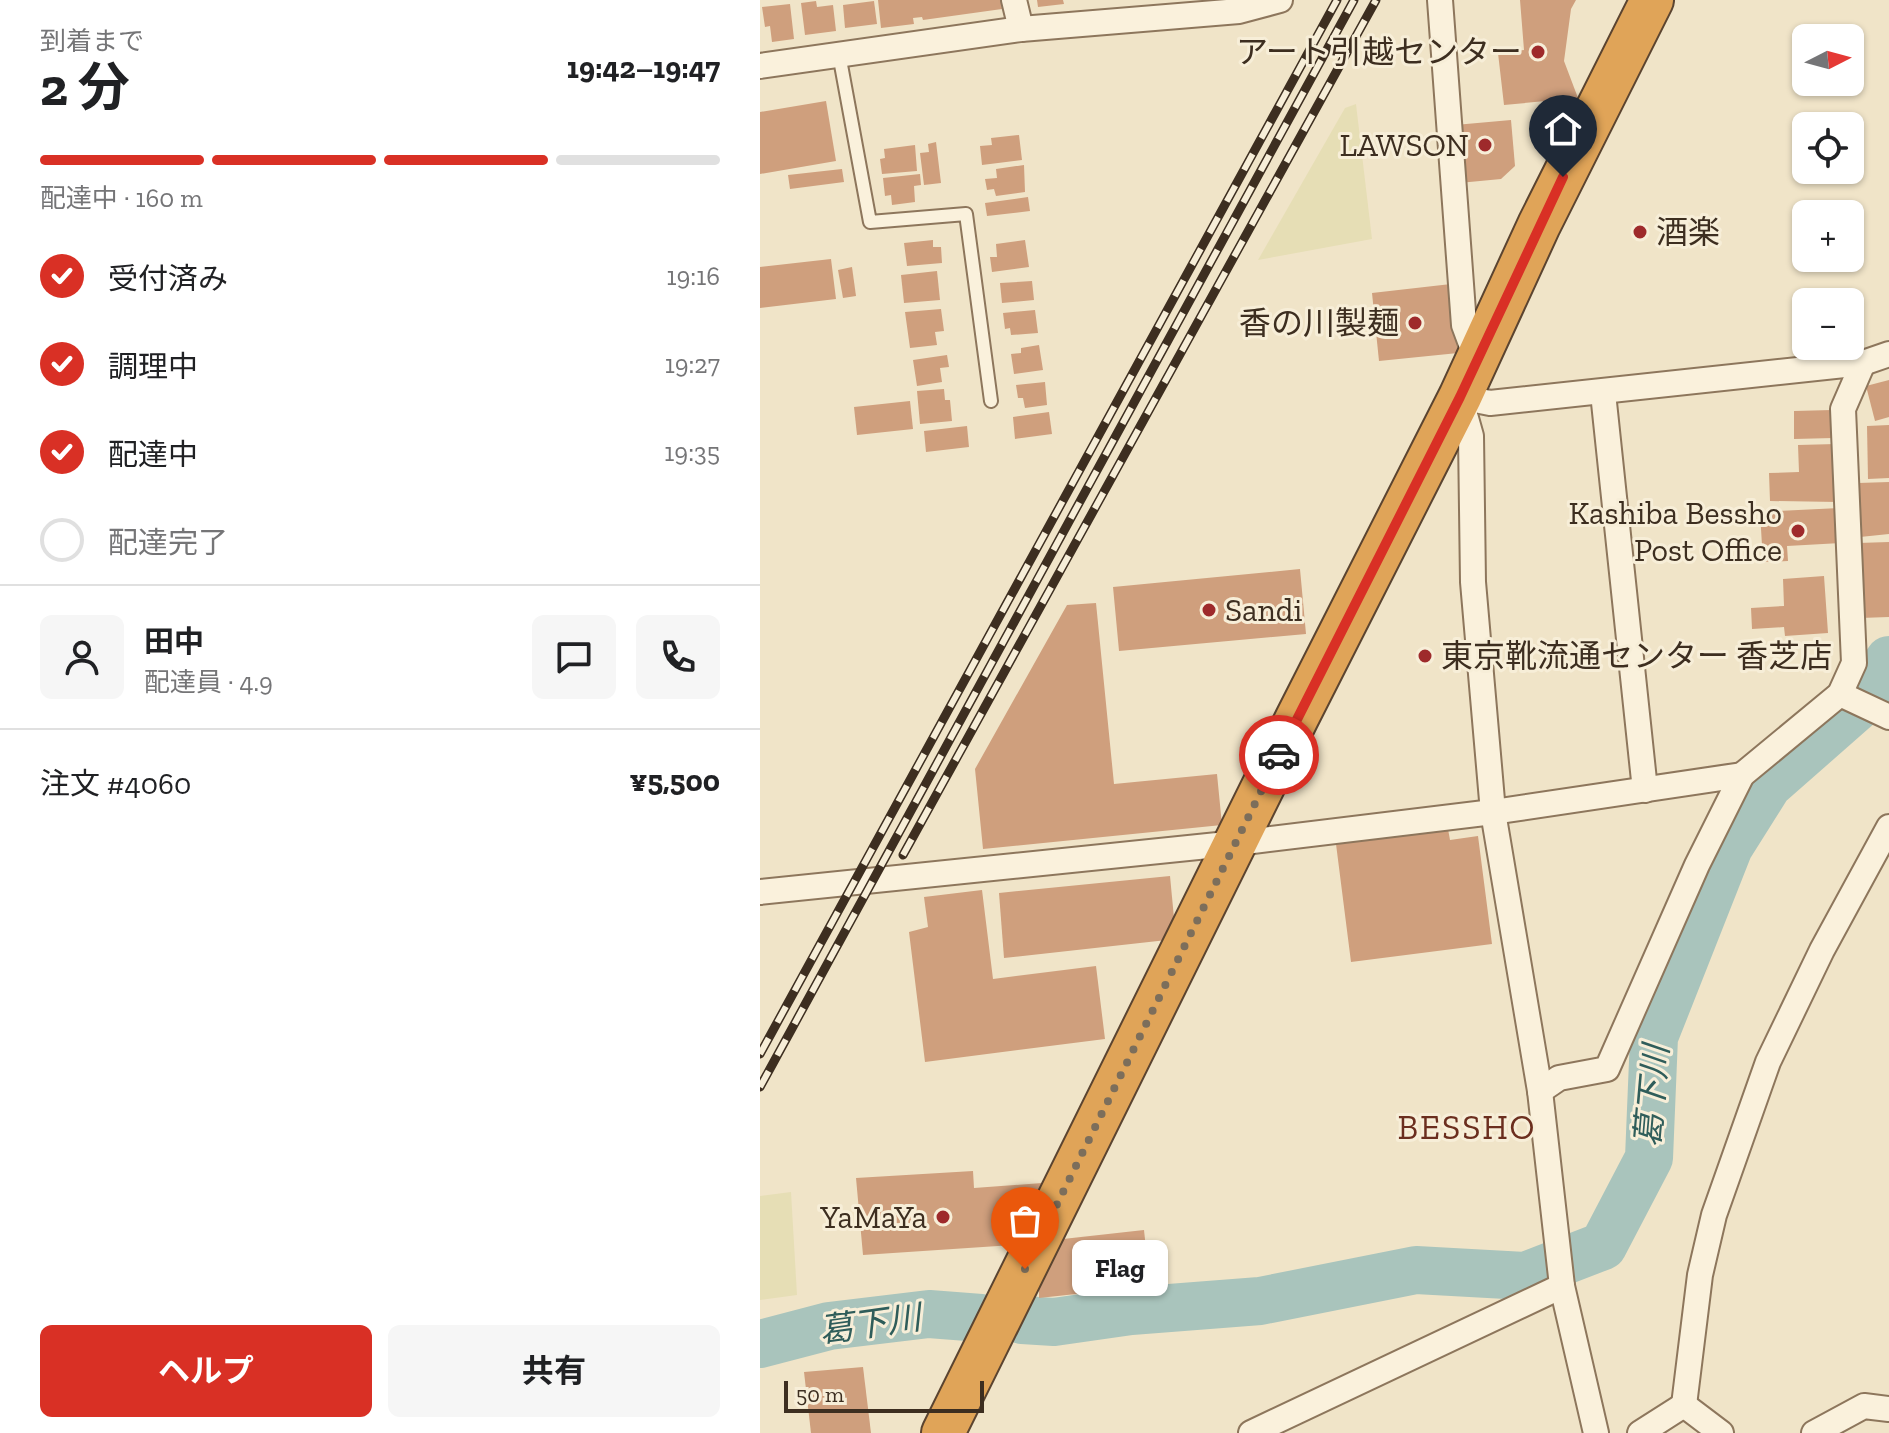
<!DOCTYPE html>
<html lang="ja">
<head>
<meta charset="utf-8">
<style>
  body { margin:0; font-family:"Zilla Slab","Noto Sans JP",serif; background:#f6f6f6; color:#202124; height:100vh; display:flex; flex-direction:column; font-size:30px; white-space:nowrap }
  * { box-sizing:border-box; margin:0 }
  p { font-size:26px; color:#757577 }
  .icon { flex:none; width:44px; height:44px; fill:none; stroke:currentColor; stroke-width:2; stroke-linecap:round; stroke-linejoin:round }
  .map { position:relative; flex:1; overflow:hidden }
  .details { display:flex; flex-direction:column; background:#fff; width:760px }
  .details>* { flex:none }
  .needle { width:52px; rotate:84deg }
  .fabs { position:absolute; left:1032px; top:24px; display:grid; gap:16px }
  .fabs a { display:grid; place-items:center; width:72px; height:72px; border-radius:12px; background:#fff; box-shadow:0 2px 6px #0004; font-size:40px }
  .scale { position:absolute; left:24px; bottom:20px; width:200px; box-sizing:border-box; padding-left:8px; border:4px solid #3d2e20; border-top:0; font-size:22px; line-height:28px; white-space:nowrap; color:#3d2e20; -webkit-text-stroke:6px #f7eed8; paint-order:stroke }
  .pin { position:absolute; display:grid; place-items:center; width:68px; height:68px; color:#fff; margin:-82px -34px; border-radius:50% 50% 50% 0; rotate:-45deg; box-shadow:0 0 8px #0007 }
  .pin .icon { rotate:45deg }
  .courier { position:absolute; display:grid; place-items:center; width:80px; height:80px; margin:-40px; border:6px solid #d93025; border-radius:50%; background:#fff; color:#222; box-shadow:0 2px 10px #0007 }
  .bubble { position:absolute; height:56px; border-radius:12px; background:#fff; box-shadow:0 2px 6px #0004; font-size:26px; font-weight:700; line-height:56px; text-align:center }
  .headline em { font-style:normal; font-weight:700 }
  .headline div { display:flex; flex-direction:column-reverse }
  .headline { display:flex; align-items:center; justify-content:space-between; height:136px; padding:0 40px }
  h1 { font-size:52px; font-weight:700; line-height:60px }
  .bar { display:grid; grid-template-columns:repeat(4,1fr); gap:12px 8px; align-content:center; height:96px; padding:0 40px }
  .bar i { height:10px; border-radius:6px; background:#e0e0e0 }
  .bar .current { background:#d93025 }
  .bar p { grid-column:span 4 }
  .line { display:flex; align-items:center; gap:20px; padding:0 40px; border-top:2px solid #e0e0e0 }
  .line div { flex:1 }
  .round { display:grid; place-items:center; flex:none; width:84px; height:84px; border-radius:12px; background:#f6f6f6 }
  ol { padding:0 40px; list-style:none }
  li { display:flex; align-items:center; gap:24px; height:88px }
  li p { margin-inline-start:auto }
  li .icon { padding:8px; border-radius:50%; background:#d93025; color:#fff; stroke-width:4 }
  li:last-child { color:#757577 }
  li i { width:44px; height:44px; border:4px solid #e0e0e0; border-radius:50% }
  .primary-button { display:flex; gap:16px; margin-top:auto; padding:16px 40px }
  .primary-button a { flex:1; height:92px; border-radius:12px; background:#d93025; color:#fff; font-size:32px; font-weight:700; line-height:92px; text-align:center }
  .primary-button a+a { background:#f6f6f6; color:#202124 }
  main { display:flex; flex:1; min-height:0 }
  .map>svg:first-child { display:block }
  .farmland { fill:#e6deb5 }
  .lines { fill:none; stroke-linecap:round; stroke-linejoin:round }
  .river { stroke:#a9c4bc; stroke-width:48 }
  .building { fill:#cf9f7d }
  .lane-casing { stroke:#8d765c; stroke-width:16 }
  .street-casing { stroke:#8d765c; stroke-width:28 }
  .highway-casing { stroke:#5b4430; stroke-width:46 }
  .lane { stroke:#faf1dc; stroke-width:12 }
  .street { stroke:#faf1dc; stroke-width:24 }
  .highway { stroke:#e0a458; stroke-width:42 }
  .rail-casing { stroke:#3d2e20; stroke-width:9 }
  .rail { stroke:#f7eed8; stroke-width:6; stroke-dasharray:18; stroke-linecap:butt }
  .done { stroke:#7c6e5b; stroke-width:8; stroke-dasharray:0 14.4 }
  .route { stroke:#d93025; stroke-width:10 }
  .poi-dot { fill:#9e2a2b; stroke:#f7eed8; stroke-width:3 }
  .labels { text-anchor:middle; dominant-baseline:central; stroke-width:6; stroke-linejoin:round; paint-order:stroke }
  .poi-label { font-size:32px; fill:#3d2e20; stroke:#f7eed8; text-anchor:end }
  .water-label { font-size:34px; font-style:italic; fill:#2f5d5a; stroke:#f7eed8 }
  .neighbourhood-label { font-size:34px; letter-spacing:2px; fill:#6b2e1e; stroke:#f7eed8 }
</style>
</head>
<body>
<main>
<section class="details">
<div class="headline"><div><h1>2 分</h1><p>到着まで</p></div><em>19:42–19:47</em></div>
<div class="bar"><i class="current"></i><i class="current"></i><i class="current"></i><i></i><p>配達中 · 160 m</p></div>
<ol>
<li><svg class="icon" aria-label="check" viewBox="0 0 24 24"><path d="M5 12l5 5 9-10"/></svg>受付済み<p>19:16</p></li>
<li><svg class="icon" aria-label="check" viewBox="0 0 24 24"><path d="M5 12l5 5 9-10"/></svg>調理中<p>19:27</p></li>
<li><svg class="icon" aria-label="check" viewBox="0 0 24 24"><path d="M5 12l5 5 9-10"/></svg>配達中<p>19:35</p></li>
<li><i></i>配達完了</li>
</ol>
<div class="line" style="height:144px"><a class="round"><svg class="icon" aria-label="person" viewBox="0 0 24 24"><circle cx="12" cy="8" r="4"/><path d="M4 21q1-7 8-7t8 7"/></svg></a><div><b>田中</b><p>配達員 · 4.9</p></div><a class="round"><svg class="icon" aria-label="chat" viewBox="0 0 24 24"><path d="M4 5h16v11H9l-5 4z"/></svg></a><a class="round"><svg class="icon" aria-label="phone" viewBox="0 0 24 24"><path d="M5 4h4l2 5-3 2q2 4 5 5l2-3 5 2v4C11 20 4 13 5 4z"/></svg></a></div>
<div class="line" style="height:104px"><div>注文 #4060</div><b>¥5,500</b></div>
<div class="primary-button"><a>ヘルプ</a><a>共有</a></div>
</section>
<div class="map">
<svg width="1129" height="1433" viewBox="0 0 1129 1433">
  <rect width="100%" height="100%" fill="#f0e4c8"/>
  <g class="farmland">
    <polygon points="596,104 612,239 498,260 585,108"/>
    <polygon points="31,1192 37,1295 0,1300 0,1196"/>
  </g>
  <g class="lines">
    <g class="river">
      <polyline points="262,1320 294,1322 371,1311 500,1301 656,1270 765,1276 843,1246 889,1158 894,1037 969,847 1008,785 1099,705 1129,660"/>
      <polyline points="0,1344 69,1326 169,1314 221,1318"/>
    </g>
  </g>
  <g class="building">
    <polygon points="118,0 241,0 242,9 163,20 162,17 153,18 154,24 121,28"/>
    <polygon points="277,0 303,0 304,4 278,7"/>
    <polygon points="760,0 816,0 811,9 804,61 818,98 744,105 738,53 764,50"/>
    <polygon points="56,1 57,7 73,5 76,31 45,35 41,3"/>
    <polygon points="114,1 117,24 85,28 83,5"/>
    <polygon points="30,4 34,39 12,42 10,26 5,27 2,7"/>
    <polygon points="66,101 76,161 0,174 0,112"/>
    <polygon points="751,120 755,166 741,179 699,183 695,125"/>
    <polygon points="259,135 262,160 222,165 220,146 232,145 231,138"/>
    <polygon points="176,142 181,183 164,185 160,153 169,152 168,144"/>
    <polygon points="155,145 157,171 122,174 120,159 125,158 124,149"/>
    <polygon points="264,165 265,192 236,196 234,189 227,190 225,179 237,178 236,169"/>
    <polygon points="82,169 84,182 30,189 28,175"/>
    <polygon points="160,174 161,185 154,186 155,202 132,205 131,195 125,196 123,178"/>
    <polygon points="268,197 270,211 227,216 225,203"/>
    <polygon points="173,240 173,247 181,247 182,263 147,266 144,243"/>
    <polygon points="265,240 269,267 232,272 230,257 237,257 236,244"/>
    <polygon points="71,259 76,299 0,308 0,267"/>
    <polygon points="92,267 96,296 83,298 78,270"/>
    <polygon points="177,271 180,300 144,303 141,275"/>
    <polygon points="272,281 274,300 242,303 240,283"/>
    <polygon points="691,284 698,353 619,361 612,293"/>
    <polygon points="181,309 184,331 175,332 177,345 150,348 145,312"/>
    <polygon points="275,310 278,333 251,335 250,328 245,329 243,313"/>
    <polygon points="279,345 283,370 254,374 251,354 261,353 261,348"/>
    <polygon points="187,355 189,367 180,368 182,382 157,386 153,360"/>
    <polygon points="1129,380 1129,417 1115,421 1106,386"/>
    <polygon points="285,382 287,405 265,408 263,398 258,398 256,385"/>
    <polygon points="184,389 185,400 190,400 192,421 160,424 157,391"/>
    <polygon points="150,401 153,429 97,435 94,407"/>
    <polygon points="1072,410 1073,438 1034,439 1034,411"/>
    <polygon points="289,412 292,434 255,439 253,417"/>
    <polygon points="1129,425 1129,478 1108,479 1107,426"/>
    <polygon points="207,426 209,447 166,452 164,431"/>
    <polygon points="1076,444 1078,502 1010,501 1009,473 1039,472 1038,445"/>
    <polygon points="1129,482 1129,534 1100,537 1098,483"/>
    <polygon points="1079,508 1081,543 1027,546 1028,561 1003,562 1000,512"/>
    <polygon points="1129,542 1129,617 1100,618 1098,543"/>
    <polygon points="540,569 546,634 359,651 353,587"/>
    <polygon points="1064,576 1068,633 1025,636 1024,627 992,629 991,608 1024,606 1023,579"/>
    <polygon points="336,603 354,784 457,774 462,825 223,849 215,769 307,605"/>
    <polygon points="688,829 690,840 718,836 732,944 591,962 576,844"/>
    <polygon points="410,876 416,939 244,958 239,893"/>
    <polygon points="222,890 233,979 336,966 345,1039 165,1062 149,932 168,927 164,897"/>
    <polygon points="213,1171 214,1188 282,1183 253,1245 103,1255 96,1178"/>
    <polygon points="384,1230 390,1286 279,1298 279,1289 303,1239"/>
    <polygon points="103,1367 111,1433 51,1433 44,1372"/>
  </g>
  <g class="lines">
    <defs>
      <polyline id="lane" points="79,54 110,222 206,214 231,401"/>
      <g id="street">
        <polyline points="254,0 261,29"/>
        <polyline points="680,0 704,325 717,360"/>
        <polyline points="0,66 261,29 479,11 520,0"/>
        <polyline points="843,393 885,790"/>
        <polyline points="1080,694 1129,717"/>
        <polyline points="0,892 477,843 733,812 982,775"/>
        <polyline points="780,1091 799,1078 847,1069 937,865 982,775 1080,694 1094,663 1083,409 1103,363"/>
        <polyline points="924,1405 940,1275 954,1215 1008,1062 1062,950 1129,827"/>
        <polyline points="924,1405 961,1433"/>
        <polyline points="491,1433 802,1286"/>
        <polyline points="836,1433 802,1286 780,1091 733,812 713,582 711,436 700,397 730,403 1103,363 1129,354"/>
        <polyline points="880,1433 924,1405"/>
        <polyline points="1054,1433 1104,1406 1129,1409"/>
      </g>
      <polyline id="highway" points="183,1433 537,718 700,397 779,225 892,0"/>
    </defs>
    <use href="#lane" class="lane-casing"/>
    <use href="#street" class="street-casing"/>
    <use href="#highway" class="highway-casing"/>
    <use href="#lane" class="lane"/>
    <use href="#street" class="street"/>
    <use href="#highway" class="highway"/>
    <defs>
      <g id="rail">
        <polyline points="143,855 616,0"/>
        <polyline points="0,1054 577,0"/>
        <polyline points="0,1087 594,0"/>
      </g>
    </defs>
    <use href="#rail" class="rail-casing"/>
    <use href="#rail" class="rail"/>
  </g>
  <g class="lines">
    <polyline class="done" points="265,1269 519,755"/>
    <polyline class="route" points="519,755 700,397 803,177"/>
  </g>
  <g class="poi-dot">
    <circle cx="778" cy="52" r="8"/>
    <circle cx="725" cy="145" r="8"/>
    <circle cx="880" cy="232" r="8"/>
    <circle cx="655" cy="323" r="8"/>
    <circle cx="1038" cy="531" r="8"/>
    <circle cx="449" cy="610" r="8"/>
    <circle cx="665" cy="656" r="8"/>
    <circle cx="183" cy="1217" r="8"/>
  </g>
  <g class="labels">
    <g class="poi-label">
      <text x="762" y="52">アート引越センター</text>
      <text x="709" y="145">LAWSON</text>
      <text x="896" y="232" text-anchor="start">酒楽</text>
      <text x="639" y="323">香の川製麺</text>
      <text x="1022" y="513">Kashiba Bessho<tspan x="1022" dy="37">Post Office</tspan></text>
      <text x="465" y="610" text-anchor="start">Sandi</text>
      <text x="681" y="656" text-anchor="start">東京靴流通センター 香芝店</text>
      <text x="167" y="1217">YaMaYa</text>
    </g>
    <g class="water-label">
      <text transform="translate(892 1096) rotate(-85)">葛下川</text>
      <text transform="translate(110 1324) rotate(-8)">葛下川</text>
    </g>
    <g class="neighbourhood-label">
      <text x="707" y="1127">BESSHO</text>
    </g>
  </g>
</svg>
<div class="fabs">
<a><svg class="needle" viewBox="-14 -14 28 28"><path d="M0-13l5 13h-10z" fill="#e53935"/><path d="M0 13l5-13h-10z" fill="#757577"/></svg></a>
<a><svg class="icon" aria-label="locate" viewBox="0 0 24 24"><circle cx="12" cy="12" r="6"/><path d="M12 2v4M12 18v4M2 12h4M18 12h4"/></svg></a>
<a>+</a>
<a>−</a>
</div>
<div class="scale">50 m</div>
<div class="pin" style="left:265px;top:1269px;background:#ea580c"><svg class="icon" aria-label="bag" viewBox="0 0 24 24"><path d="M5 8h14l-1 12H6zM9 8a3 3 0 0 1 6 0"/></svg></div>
<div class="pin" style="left:803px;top:177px;background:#1f2937"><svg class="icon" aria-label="home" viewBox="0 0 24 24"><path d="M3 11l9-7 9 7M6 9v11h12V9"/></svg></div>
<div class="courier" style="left:519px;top:755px"><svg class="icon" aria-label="car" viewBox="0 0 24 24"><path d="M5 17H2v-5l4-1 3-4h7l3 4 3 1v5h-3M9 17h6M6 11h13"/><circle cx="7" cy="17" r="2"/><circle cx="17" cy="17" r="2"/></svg></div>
<div class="bubble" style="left:312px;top:1240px;width:96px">Flag</div>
</div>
</main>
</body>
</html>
